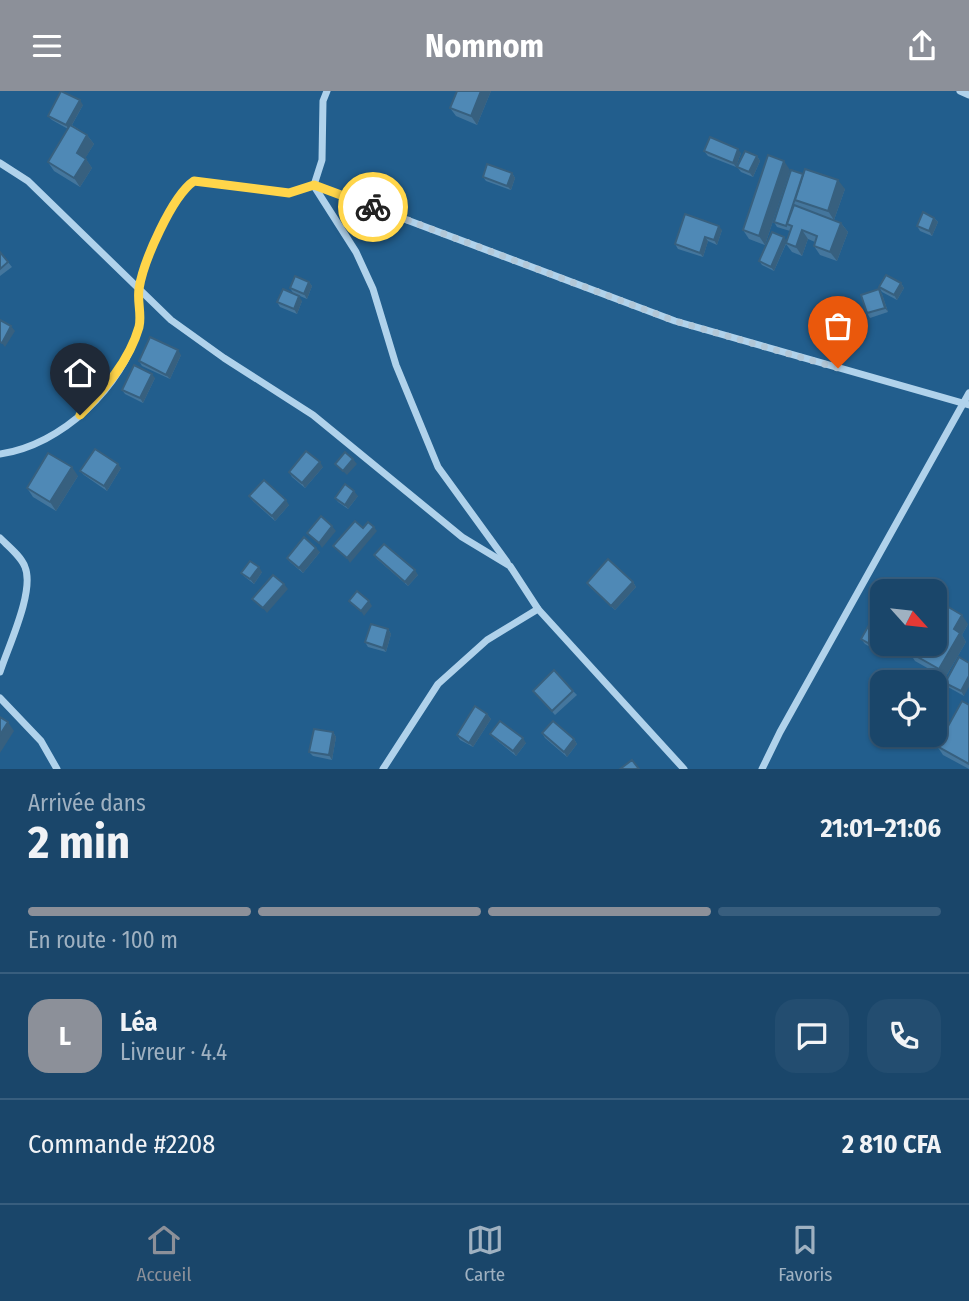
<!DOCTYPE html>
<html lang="fr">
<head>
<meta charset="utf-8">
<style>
  body { margin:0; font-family:"Fira Sans Condensed",sans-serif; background:#234d70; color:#f1f3f6; height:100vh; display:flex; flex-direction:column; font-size:26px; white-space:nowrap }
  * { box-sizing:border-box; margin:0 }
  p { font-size:23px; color:#9fb1c1 }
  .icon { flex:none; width:38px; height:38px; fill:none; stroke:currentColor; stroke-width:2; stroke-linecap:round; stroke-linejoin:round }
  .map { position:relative; height:678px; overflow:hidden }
  .panel { display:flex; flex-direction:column; background:#1a466a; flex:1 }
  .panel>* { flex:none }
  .needle { width:46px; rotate:117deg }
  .buttons { position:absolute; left:870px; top:488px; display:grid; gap:14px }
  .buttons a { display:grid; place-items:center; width:77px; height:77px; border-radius:14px; background:#1a466a; box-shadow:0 2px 5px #0004,0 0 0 2px #385e7e; font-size:35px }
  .pin { position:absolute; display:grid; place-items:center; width:60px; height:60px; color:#fff; margin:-72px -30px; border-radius:50% 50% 50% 0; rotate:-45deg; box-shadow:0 0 7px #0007 }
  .pin .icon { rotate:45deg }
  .courier { position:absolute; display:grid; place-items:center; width:70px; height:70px; margin:-35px; border:5px solid #ffd54a; border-radius:50%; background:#fff; color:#222; box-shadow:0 2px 9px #0007 }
  .overview em { font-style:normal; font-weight:700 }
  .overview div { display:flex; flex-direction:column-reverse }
  .overview { display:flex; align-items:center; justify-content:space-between; height:119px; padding:0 28px }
  h1 { font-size:46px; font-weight:700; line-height:52px }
  .bar { display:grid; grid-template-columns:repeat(4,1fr); gap:10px 7px; align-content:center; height:84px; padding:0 28px }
  .bar i { height:9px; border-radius:5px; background:#385e7e }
  .bar .on { background:#8c9099 }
  .bar p { grid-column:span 4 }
  .line { display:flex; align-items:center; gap:18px; padding:0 28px; border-top:2px solid #385e7e }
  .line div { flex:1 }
  .round { display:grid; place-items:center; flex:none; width:74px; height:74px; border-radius:21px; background:#234d70 }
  header { display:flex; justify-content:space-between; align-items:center; height:91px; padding:0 28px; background:#8c9099; color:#fff; font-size:32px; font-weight:700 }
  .dock { display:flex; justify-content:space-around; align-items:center; height:98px; border-top:2px solid #385e7e; background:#1a466a; font-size:19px; color:#9fb1c1 }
  .dock a { display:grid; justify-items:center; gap:4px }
  .dock .on { color:#8c9099 }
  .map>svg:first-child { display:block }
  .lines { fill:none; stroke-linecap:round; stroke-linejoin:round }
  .street { stroke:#b0d2eb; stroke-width:7 }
  .wall { fill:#44769d }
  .shaded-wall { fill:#37607f }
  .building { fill:#4f89b6; stroke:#37607f; stroke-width:2 }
  .done { stroke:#b2c7d7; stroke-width:7; stroke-dasharray:0 12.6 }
  .route { stroke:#ffd54a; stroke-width:9 }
</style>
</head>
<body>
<header><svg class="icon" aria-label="menu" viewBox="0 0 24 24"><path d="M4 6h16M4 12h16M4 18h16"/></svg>Nomnom<svg class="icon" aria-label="share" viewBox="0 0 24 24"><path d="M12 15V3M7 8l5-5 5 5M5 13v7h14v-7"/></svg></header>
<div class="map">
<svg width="969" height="678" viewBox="0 0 969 678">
  <rect width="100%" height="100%" fill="#225e8d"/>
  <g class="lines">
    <g class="street">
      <polyline points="960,0 969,4"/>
      <polyline points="0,72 28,90 171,229 224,267 313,324 462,446 510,475 538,518 684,678"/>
      <polyline points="314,94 675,230 969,314"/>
      <polyline points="314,95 356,161 373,198 396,274 438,376 507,471"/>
      <path d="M0 363C62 354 123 296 139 235 142 224 137 210 139 198 143 171 172 106 194 90L289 102 314 94 322 69 323 10 327 0"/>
      <path d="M0 447C8 455 21 465 25 476 35 500 8 556 0 581"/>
      <polyline points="0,607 41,650 57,678"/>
      <polyline points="383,678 438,593 487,549 538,518"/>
      <polyline points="762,678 780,641 969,302"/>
    </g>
  </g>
  <g class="wall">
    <polygon points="457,0 491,0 477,34 456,25 450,17"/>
    <polygon points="83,14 72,34 87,44 94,53 85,67 92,77 80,96 54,80 48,71 68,38 52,29 48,25"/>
    <polygon points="704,60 741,62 736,76 708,65"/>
    <polygon points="757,65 760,70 753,86 741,81 737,76"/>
    <polygon points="790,79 765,154 749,148 743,139"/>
    <polygon points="512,82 515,87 511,99 486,90 483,86"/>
    <polygon points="803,83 845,98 834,129 841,132 848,141 837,170 820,164 814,155 815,151 808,148 802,165 792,161 786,153 774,180 762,174 759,170 787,150 791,139 790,138 790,140 777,136 774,131"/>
    <polygon points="934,127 938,131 932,145 920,140 917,135"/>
    <polygon points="722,139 717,154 708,150 703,166 678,158 675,153"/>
    <polygon points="0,161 12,176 0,185"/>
    <polygon points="309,191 312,195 307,208 293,202 290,197"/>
    <polygon points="901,192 904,197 897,209 882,201 879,196"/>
    <polygon points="879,198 882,203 888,221 870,227 867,222"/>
    <polygon points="302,210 297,223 280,216 277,211"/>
    <polygon points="181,264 170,288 142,275 139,270"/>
    <polygon points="155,287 143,312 125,303 122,299"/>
    <polygon points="323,376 305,397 292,386 289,381"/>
    <polygon points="121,377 107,400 84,384 80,380"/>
    <polygon points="78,385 56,420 33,406 27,397"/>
    <polygon points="249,405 289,414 275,430 253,410"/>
    <polygon points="358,405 348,418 338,411 335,407"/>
    <polygon points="320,461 303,482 290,471 287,467"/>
    <polygon points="374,464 418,484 408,495 377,468"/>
    <polygon points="262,481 254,493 245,486 241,482"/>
    <polygon points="633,491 636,496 615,519 590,496 587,492"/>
    <polygon points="968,533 962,544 966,551 945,587 915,570 909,561"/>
    <polygon points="388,538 391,543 386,561 368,556 365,551"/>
    <polygon points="861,548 882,553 888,553 882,563 865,553"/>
    <polygon points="969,572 964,605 948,596 945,592"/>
    <polygon points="533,600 573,600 577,604 555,624"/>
    <polygon points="969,614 969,678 943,664 937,655"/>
    <polygon points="487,623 491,628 473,656 460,649 457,644"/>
    <polygon points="333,641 336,646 332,669 313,665 309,661"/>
    <polygon points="542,642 574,648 577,653 567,666 545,647"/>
    <polygon points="490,643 526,652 516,665 494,647"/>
  </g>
  <g class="shaded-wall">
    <polygon points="481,0 491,0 477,34 471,25"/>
    <polygon points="80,9 83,14 69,39 66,34"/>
    <polygon points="87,44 94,53 83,71 77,62"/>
    <polygon points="738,58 741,62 736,76 733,72"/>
    <polygon points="757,65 760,70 753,86 749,81"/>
    <polygon points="86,68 92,77 80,96 74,87"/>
    <polygon points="784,70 790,79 765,154 759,145"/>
    <polygon points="512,82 515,87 511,99 507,95"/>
    <polygon points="838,89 845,98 834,129 828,120"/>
    <polygon points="934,127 938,131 932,145 929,140"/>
    <polygon points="841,132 848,141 837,170 830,161"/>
    <polygon points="719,135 722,139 717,154 714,149"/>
    <polygon points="802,139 808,148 802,165 796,156"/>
    <polygon points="705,146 708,150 703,166 700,162"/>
    <polygon points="784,146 787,150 774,180 771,176"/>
    <polygon points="309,191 312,195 307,208 304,203"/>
    <polygon points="901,192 904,197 897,209 894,204"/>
    <polygon points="879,198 882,203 888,221 885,217"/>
    <polygon points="299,205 302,210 297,223 294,218"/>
    <polygon points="11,235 15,240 5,256 2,252"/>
    <polygon points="178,259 181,264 170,288 166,284"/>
    <polygon points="152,283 155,287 143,312 140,307"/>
    <polygon points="353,368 357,373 347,384 343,380"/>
    <polygon points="320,371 323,376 305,397 302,392"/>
    <polygon points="118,373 121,377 107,400 104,395"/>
    <polygon points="72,376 78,385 56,420 50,411"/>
    <polygon points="354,400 358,405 348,418 345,414"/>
    <polygon points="286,409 289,414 275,430 272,425"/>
    <polygon points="332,435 336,440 322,457 319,452"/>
    <polygon points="374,436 377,440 350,472 347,467"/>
    <polygon points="316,457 320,461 303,482 299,477"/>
    <polygon points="259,476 262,481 254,493 250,488"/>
    <polygon points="415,479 418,484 408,495 405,491"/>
    <polygon points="633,491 636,496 615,519 611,515"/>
    <polygon points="284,493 288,498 267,522 263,517"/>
    <polygon points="369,510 372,515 364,525 361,520"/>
    <polygon points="962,524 968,533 962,544 966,551 945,587 939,578 954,538"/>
    <polygon points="388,538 391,543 386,561 383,557"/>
    <polygon points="882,553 888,553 882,563 879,558"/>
    <polygon points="969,585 969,596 964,605 961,600"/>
    <polygon points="487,623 491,628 473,656 469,652"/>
    <polygon points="8,631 14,640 0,662 0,644"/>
    <polygon points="333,641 336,646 332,669 329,664"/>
    <polygon points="523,647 526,652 516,665 513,660"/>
    <polygon points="574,648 577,653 567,666 564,661"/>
  </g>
  <g class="building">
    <polygon points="61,0 80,9 66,34 48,25"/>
    <polygon points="457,0 481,0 471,25 450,17"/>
    <polygon points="70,34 87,44 77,62 86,68 74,87 48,71"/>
    <polygon points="710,46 738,58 733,72 704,60"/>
    <polygon points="745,60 757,65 749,81 737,76"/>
    <polygon points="768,64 784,70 759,145 743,139"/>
    <polygon points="487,73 512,82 507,95 483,86"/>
    <polygon points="805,78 838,89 828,120 795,109"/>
    <polygon points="791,79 803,83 786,135 774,131"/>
    <polygon points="794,114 841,132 830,161 814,155 817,145 802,139 796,156 786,152 792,135 787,133"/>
    <polygon points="923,121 934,127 929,140 917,135"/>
    <polygon points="685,123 719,135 714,149 705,146 700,162 675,153"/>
    <polygon points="772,141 784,146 771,176 759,170"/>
    <polygon points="0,161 8,171 0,178"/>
    <polygon points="886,184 901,192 894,204 879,196"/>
    <polygon points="295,185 309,191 304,203 290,197"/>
    <polygon points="283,198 299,205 294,218 277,211"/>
    <polygon points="879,198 885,217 867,222 861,204"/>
    <polygon points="0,229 11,235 2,252 0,251"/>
    <polygon points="150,246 178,259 166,284 139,270"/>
    <polygon points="134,274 152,283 140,307 122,299"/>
    <polygon points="95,358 118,373 104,395 80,380"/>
    <polygon points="306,360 320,371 302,392 289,381"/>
    <polygon points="345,361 353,368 343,380 335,373"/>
    <polygon points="48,362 72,376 50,411 27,397"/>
    <polygon points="264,389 286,409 272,425 249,405"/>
    <polygon points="345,393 354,400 345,414 335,407"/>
    <polygon points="321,425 332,435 319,452 307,442"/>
    <polygon points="355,430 363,437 368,431 374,436 347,467 333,455"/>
    <polygon points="304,446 316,457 299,477 287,467"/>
    <polygon points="384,453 415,479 405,491 374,464"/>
    <polygon points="608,468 633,491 611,515 587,492"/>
    <polygon points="250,470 259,476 250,488 241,482"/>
    <polygon points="273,484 284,493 263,517 252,508"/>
    <polygon points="357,500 369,510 361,520 349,510"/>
    <polygon points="938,510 962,524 954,538 960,542 939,578 909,561 913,553 934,553 934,516"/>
    <polygon points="882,511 882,553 879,558 861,548"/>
    <polygon points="371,533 388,538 383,557 365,551"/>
    <polygon points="959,566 969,572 969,585 961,600 945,592"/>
    <polygon points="554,579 573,600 552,620 533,600"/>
    <polygon points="962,610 969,614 969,673 937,655"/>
    <polygon points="475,615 487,623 469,652 457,644"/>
    <polygon points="0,626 8,631 0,644"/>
    <polygon points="500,630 523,647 513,660 490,643"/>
    <polygon points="553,630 574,648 564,661 542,642"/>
    <polygon points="314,638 333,641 329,664 309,661"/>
    <polygon points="632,669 639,678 620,678"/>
  </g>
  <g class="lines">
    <polyline class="done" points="373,116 675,230 838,277"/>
    <path class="route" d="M80 324C104 298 129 271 139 236 142 224 137 210 139 198 143 171 172 105 194 90L289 102 314 94 373 116"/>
  </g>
</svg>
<div class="buttons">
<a><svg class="needle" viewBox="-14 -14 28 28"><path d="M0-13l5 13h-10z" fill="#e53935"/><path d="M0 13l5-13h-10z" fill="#9fb1c1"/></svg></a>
<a><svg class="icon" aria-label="locate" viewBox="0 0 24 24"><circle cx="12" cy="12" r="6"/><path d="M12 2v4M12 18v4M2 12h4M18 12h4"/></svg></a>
</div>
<div class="pin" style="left:838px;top:277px;background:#ea580c"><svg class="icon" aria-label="bag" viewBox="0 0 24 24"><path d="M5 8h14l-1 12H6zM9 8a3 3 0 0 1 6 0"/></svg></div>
<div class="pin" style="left:80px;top:324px;background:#1f2937"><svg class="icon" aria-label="home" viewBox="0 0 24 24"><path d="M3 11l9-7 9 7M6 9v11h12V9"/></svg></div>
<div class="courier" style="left:373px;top:116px"><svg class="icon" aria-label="bike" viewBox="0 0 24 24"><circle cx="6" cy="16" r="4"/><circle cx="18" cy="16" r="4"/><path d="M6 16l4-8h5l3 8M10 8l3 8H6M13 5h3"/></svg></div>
</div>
<section class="panel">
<div class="overview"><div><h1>2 min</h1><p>Arrivée dans</p></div><em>21:01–21:06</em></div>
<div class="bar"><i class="on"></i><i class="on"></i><i class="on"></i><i></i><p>En route · 100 m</p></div>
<div class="line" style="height:126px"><b class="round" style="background:#8c9099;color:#fff">L</b><div><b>Léa</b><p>Livreur · 4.4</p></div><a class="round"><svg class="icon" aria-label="chat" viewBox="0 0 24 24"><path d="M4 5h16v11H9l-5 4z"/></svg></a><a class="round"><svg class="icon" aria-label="phone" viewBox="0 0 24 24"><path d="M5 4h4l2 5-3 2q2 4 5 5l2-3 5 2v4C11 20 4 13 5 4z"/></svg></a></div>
<div class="line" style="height:91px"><div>Commande #2208</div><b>2 810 CFA</b></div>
</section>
<nav class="dock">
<a class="on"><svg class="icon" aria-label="home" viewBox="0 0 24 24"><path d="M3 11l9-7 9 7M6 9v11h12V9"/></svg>Accueil</a>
<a><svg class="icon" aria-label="map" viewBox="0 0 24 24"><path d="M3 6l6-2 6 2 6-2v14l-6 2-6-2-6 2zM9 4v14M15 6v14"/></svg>Carte</a>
<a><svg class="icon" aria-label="saved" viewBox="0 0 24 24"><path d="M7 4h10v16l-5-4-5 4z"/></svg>Favoris</a>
</nav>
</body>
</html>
